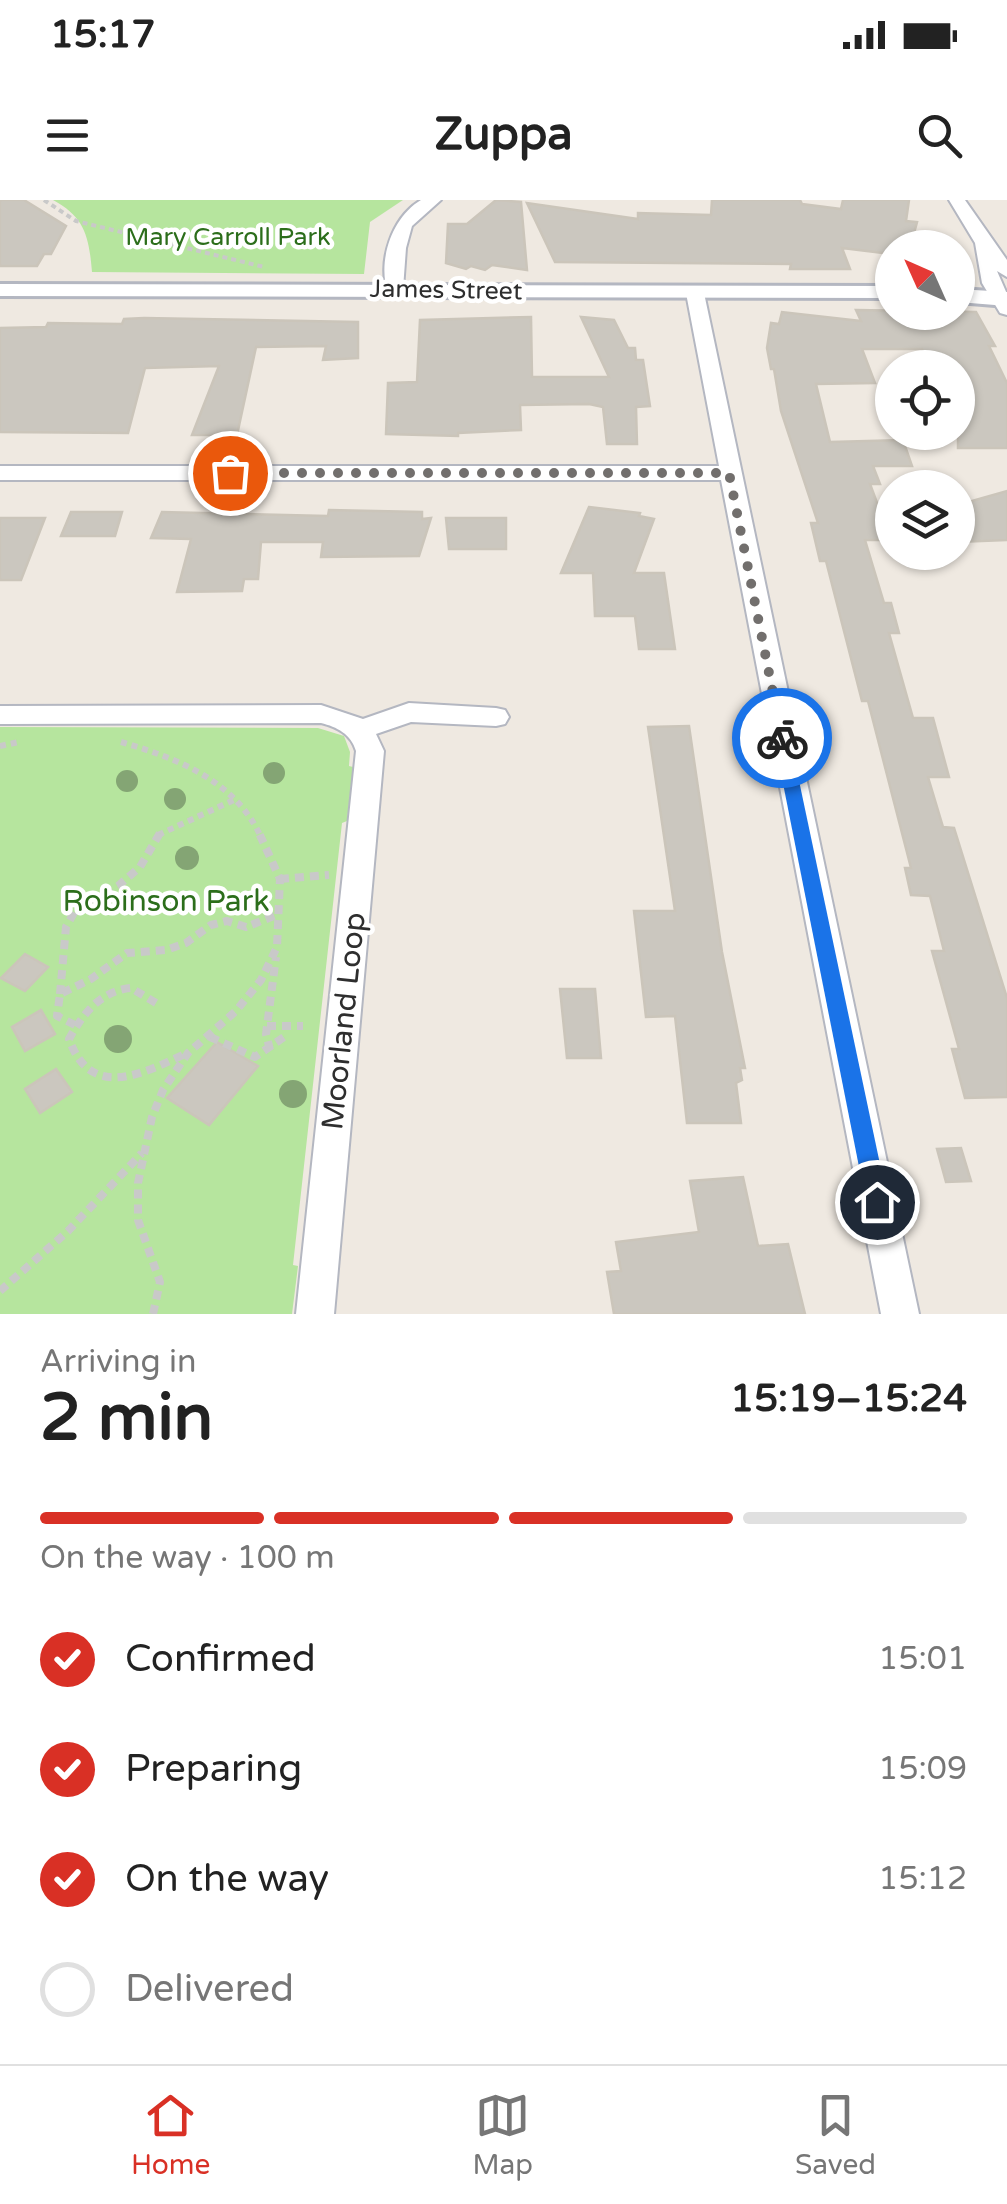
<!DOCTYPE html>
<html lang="en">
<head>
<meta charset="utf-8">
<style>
  body { margin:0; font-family:"Varela Round",sans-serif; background:#f6f6f6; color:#222; height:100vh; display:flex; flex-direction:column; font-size:38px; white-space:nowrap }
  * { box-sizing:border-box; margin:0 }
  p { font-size:32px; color:#767676 }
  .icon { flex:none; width:55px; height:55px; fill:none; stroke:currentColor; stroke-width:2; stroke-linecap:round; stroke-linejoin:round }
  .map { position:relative; height:1114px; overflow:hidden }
  .sheet { display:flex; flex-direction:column; background:#fff; flex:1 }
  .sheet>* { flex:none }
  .needle { width:65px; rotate:315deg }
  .controls { position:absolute; left:875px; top:30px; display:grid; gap:20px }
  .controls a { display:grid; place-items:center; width:100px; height:100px; border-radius:50%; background:#fff; box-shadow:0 2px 8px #0004; font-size:50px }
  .pin { position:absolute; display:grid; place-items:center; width:85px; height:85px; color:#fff; margin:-42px; border:5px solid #fff; border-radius:50%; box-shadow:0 2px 10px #0007 }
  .courier { position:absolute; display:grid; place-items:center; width:100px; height:100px; margin:-50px; border:8px solid #1a73e8; border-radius:50%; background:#fff; color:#222; box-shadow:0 2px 12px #0007 }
  .headline em { font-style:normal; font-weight:700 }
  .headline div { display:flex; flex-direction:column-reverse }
  .headline { display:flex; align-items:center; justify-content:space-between; height:170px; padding:0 40px }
  h1 { font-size:65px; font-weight:700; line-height:75px }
  .bar { display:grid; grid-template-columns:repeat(4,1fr); gap:15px 10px; align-content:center; height:120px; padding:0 40px }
  .bar i { height:12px; border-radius:8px; background:#e0e0e0 }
  .bar .selected { background:#d93025 }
  .bar p { grid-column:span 4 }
  ol { padding:0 40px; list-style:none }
  li { display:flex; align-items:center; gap:30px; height:110px }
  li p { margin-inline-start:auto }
  li .icon { padding:10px; border-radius:50%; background:#d93025; color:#fff; stroke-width:4 }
  li:last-child { color:#767676 }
  li i { width:55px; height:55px; border:5px solid #e0e0e0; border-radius:50% }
  .status { display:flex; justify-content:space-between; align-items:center; height:70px; padding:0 50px; background:#fff; direction:ltr }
  .status svg { height:28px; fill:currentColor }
  header { display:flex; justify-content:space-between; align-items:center; height:130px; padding:0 40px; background:#fff; font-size:45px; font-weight:700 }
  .tab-bar { display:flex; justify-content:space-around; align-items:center; height:140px; border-top:2px solid #e0e0e0; background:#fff; font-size:28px; color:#767676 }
  .tab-bar a { display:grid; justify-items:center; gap:5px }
  .tab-bar .selected { color:#d93025 }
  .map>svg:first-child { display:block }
  .green { fill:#b6e59e }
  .building { fill:#cbc7bf; stroke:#cbc5ba; stroke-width:2.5 }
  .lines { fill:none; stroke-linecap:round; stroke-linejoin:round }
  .minor-casing { stroke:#b4b7c1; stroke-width:4 }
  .tertiary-casing { stroke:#b4b7c1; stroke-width:6 }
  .path-far2 { stroke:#c9c9c9; stroke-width:4; stroke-dasharray:5 4; stroke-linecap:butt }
  .path-far1 { stroke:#c9c9c9; stroke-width:6; stroke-dasharray:6 5; stroke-linecap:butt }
  .path { stroke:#c9c9c9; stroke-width:8; stroke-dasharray:9 6; stroke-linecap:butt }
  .minor { fill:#fff; fill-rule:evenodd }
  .tertiary { fill:#fff; fill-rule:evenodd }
  .tree { fill:#84a574 }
  .route { fill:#1a73e8 }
  .done { stroke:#726f6d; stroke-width:10; stroke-dasharray:0 18 }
  .labels { text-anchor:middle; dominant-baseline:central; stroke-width:9; stroke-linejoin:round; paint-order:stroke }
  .far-park-label { font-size:25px; fill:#2c6e1b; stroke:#fff }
  .far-street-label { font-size:25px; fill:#2e2e2e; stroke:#fff }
  .park-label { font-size:30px; fill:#2c6e1b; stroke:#fff }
  .street-label { font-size:30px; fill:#2e2e2e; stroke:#fff }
</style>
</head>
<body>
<div class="status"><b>15:17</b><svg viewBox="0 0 49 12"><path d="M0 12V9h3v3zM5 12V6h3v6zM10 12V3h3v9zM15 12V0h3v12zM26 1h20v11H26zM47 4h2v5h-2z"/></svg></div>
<header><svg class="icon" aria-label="menu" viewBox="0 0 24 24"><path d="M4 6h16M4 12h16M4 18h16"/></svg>Zuppa<svg class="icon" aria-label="search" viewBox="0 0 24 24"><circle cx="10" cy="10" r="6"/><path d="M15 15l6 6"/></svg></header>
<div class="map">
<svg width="1007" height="1114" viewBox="0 0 1007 1114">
  <rect width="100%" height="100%" fill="#efe9e1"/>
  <g class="green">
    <path d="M53 0H403L370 22 364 74 92 72C89 37 85 17 53 0Z"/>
    <polygon points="0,527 318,528 344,536 350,552 349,566 353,567 347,621 342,623 293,1065 298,1066 292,1114 0,1114"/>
  </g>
  <g class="building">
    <polygon points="0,0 24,0 66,26 51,54 44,54 37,66 0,66"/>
    <polygon points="496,0 521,2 527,70 492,65 485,70 471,66 466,69 446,63 448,24 467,24"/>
    <polygon points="712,0 800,0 802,4 841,9 843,0 909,0 906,21 917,22 910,48 892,48 892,54 842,48 850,69 790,69 791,64 555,62 527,3 638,19 638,13 711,15"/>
    <polygon points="856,110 976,112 995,146 989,146 1007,183 1007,248 958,248 958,168 928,165 922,149 862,149 875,183 816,184 830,242 903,240 912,266 873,266 880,284 870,284 891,340 865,340 884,403 891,403 899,433 889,433 913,518 933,518 949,577 928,577 943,627 954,628 1007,798 1007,897 965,898 952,849 959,849 932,751 944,751 930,696 911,695 905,668 911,668 868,501 862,501 826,361 820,361 811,323 818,323 781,211 774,169 771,169 767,148 771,123 779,124 782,112 861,121"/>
    <polygon points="531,117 532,177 609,177 581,117 614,120 628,148 635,148 636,160 643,160 650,206 636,207 637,244 607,244 603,207 589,204 520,205 521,230 458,233 458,236 386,234 388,183 417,182 420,120"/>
    <polygon points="144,118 358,122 358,158 323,160 326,146 256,147 237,235 192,235 219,166 145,168 128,233 0,232 0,128 46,127 48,123 122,124 124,119"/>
    <polygon points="1007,291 1007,340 958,342 958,305"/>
    <polygon points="589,307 640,313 639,316 654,319 634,373 664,373 675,449 639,449 635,416 595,416 593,373 561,373"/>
    <polygon points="329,310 422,312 422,319 431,318 419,356 321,357 323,342 261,342 258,379 244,379 242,391 177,392 191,339 151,338 162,312 328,316"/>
    <polygon points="71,312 122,312 115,336 61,336"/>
    <polygon points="0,318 45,318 21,380 0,380"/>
    <polygon points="446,318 506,318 506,349 449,349"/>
    <polygon points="689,526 722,752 745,868 740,868 742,880 736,883 741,923 687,923 675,816 646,817 634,711 675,711 648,527"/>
    <polygon points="25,754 48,767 25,791 1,778"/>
    <polygon points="560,789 595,789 601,858 567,858"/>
    <polygon points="41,810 55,834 25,851 12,827"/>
    <polygon points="217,842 258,866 209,925 167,898"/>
    <polygon points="56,869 72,892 40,913 25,889"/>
    <polygon points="961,948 971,981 946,982 937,949"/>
    <polygon points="743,977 758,1046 788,1044 805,1114 614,1114 607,1072 621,1071 616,1042 699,1032 690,981"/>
  </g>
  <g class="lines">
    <defs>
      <g id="minor">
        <path d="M421 0H441L412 26 406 48 403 89 400 93H388C377 61 392 17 421 0Z"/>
        <polygon points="949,0 965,0 1007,60 1007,77 997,71 1007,94 1007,115 1000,113 982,83 975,43"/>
        <polygon points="695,88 704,93 919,1114 881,1114 721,280 0,280 0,266 719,266 686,93"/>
        <path d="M409 503 496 508 505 510 509 517 505 524 496 526 411 522 376 534 384 551 334 1114H296L356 551C351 534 337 527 321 523L0 524V506L321 505 363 519Z"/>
      </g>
      <g id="tertiary">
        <polygon points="0,84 892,86 892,98 0,96"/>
        <polygon points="958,89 1007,92 1007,106 958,102"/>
      </g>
    </defs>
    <use href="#minor" class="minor-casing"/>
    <use href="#tertiary" class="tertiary-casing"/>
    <polyline class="path-far2" points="44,0 76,21 264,67"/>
    <g class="path-far1">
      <path d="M121 542C176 558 234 580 260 635"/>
      <polyline points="0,546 19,542"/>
      <polyline points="158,635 236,599"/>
    </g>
    <g class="path">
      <polyline points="280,679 329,675"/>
      <polyline points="60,794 66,727 76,709 118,686 140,667 160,633"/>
      <path d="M156 803 131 788C100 791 83 814 69 839 91 901 142 874 187 853"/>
      <polyline points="75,825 57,816 60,794 91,779 127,753 166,750 186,743 211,725 227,721 246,727 279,714"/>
      <polyline points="267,826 303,826"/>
      <polyline points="210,837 255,857 287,835"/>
      <polyline points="270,850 266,834 276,757"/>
      <polyline points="0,1091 68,1031 142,953"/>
      <polyline points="153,1114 160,1082 138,1020 138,983 152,917 163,890 188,853 236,811 261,780 277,747 280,679 259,633"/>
    </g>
    <use href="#minor" class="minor"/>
    <use href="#tertiary" class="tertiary"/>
  </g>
  <g class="tree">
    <circle cx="274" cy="573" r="11"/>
    <circle cx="127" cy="581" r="11"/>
    <circle cx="175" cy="599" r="11"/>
    <circle cx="187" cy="658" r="12"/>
    <circle cx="118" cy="839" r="14"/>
    <circle cx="293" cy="894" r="14"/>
  </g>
  <polygon class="route" points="782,532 790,538 888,1002 885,1010 877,1013 869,1010 866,1002 774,538"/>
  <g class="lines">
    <polyline class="done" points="230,273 729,273 782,538"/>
  </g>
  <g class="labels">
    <g class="far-park-label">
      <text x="228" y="37">Mary Carroll Park</text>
    </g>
    <g class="far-street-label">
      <text transform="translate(446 90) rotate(1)">James Street</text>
    </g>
    <g class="park-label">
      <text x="166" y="701">Robinson Park</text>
    </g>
    <g class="street-label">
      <text transform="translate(344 821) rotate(-84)">Moorland Loop</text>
    </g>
  </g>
</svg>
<div class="controls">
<a><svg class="needle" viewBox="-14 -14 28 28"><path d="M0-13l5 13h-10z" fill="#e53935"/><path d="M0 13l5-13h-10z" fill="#767676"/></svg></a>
<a><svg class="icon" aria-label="locate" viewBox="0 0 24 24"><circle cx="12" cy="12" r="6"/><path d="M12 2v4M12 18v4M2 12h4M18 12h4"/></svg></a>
<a><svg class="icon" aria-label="layers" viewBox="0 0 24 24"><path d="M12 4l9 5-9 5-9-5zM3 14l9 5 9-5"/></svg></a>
</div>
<div class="pin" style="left:230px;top:273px;background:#ea580c"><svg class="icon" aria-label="bag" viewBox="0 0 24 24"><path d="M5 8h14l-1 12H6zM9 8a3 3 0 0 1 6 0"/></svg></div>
<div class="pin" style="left:877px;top:1002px;background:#1f2937"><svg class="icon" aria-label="home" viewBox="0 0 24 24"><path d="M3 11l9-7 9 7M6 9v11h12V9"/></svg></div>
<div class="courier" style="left:782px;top:538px"><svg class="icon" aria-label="bike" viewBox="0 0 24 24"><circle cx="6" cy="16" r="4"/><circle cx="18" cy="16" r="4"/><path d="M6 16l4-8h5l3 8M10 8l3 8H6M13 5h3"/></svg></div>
</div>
<section class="sheet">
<div class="headline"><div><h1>2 min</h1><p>Arriving in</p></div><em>15:19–15:24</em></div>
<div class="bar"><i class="selected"></i><i class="selected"></i><i class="selected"></i><i></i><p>On the way · 100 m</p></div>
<ol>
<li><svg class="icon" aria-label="check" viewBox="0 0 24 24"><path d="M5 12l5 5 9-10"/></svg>Confirmed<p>15:01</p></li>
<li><svg class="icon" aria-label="check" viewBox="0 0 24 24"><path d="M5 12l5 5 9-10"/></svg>Preparing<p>15:09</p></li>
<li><svg class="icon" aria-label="check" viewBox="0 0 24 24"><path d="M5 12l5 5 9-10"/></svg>On the way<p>15:12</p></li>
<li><i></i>Delivered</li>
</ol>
</section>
<nav class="tab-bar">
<a class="selected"><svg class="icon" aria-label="home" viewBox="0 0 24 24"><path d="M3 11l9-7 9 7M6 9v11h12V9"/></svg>Home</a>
<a><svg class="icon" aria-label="map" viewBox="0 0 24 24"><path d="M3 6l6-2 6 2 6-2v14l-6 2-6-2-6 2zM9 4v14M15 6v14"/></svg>Map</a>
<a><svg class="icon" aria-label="saved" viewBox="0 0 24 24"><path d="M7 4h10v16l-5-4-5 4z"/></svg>Saved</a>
</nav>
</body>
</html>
